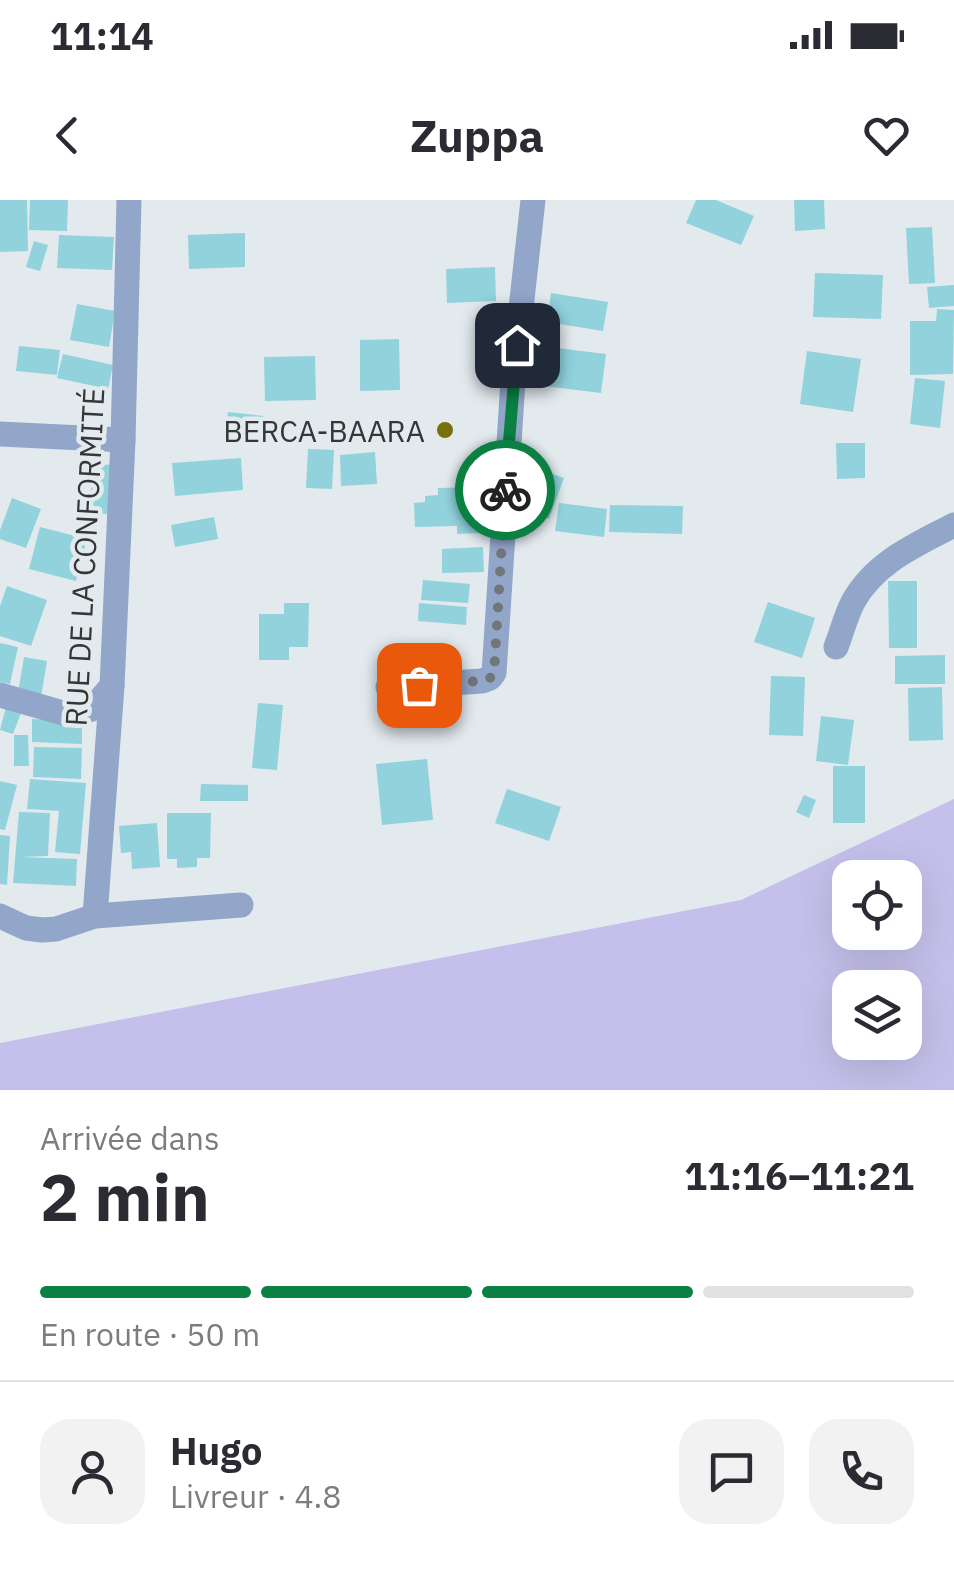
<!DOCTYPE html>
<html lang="fr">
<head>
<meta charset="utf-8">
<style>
  body { margin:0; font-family:"IBM Plex Sans",sans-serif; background:#f2f2f3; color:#2b2b33; height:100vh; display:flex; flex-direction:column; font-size:38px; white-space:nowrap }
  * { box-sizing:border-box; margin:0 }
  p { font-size:32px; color:#7c7c81 }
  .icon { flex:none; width:55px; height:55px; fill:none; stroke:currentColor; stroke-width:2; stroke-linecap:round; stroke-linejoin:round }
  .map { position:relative; height:890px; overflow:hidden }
  .sheet { display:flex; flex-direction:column; background:#fff; flex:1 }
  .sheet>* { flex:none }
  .tools { position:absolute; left:832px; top:660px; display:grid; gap:20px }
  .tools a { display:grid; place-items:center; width:90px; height:90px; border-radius:20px; background:#fff; box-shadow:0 10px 40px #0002; font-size:50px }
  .pin { position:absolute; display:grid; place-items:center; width:85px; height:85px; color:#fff; margin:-42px; border-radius:20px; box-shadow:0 5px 15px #0006 }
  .courier { position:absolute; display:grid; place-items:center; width:100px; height:100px; margin:-50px; border:8px solid #0b8043; border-radius:50%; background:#fff; color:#222; box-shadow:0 2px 12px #0007 }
  .summary em { font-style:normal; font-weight:700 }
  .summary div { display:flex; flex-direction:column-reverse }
  .summary { display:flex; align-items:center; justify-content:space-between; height:170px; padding:0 40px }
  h1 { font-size:65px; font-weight:700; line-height:75px }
  .bar { display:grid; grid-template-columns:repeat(4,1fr); gap:15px 10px; align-content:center; height:120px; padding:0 40px }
  .bar i { height:12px; border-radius:8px; background:#e1e1e2 }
  .bar .selected { background:#0b8043 }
  .bar p { grid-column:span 4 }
  .line { display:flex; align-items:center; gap:25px; padding:0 40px; border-top:2px solid #e1e1e2 }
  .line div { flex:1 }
  .round { display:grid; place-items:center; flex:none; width:105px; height:105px; border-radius:30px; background:#f2f2f3 }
  .status { display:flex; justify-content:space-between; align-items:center; height:70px; padding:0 50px; background:#fff; direction:ltr }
  .status svg { height:28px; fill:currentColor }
  header { display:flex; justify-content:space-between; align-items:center; height:130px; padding:0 40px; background:#fff; font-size:45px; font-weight:700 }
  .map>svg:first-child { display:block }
  .green { fill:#c4c0eb; fill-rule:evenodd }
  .building { fill:#91d2dd }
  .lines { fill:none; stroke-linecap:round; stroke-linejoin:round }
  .minor { stroke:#92a6ca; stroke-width:25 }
  .done { stroke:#717678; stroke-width:10; stroke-dasharray:0 18 }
  .route { stroke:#0b8043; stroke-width:12 }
  .poi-dot { fill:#7a6f0d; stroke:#e2eaee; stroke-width:4 }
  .labels { text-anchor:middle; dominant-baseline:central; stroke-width:9; stroke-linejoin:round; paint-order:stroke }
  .poi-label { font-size:30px; fill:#343738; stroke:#e2eaee; text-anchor:end }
  .street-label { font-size:30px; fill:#343738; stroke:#e2eaee }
</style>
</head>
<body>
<div class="status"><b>11:14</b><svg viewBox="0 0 49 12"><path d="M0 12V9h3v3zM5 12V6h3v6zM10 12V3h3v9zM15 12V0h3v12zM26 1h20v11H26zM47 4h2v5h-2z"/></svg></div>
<header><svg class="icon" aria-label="back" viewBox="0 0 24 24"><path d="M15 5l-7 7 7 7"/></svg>Zuppa<svg class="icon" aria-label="heart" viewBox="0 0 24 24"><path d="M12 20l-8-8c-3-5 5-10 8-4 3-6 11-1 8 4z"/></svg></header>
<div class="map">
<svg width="954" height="890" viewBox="0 0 954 890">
  <rect width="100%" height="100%" fill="#e2eaee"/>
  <path class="green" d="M954 599V890H0V843L741 700ZM850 678H905V732H850ZM850 788H905V842H850Z"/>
  <g class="building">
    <polygon points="0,0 27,0 28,51 0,52"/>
    <polygon points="30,0 68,0 67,31 29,30"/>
    <polygon points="696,0 716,0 754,16 741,45 686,23"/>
    <polygon points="794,0 824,0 825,29 795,31"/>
    <polygon points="932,27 935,83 909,84 906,28"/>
    <polygon points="245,33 245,67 189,69 188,35"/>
    <polygon points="59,35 114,37 112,70 57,68"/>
    <polygon points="34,41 48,45 40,71 26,67"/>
    <polygon points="495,67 496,101 447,103 446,69"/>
    <polygon points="815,73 883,75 881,119 813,117"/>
    <polygon points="954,85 954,106 929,108 927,87"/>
    <polygon points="551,93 608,102 603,131 547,122"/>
    <polygon points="77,104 115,111 109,147 70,140"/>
    <polygon points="937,109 954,110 953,174 910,175 910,121 936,121"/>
    <polygon points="399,139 400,190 360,191 360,140"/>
    <polygon points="19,146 60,150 57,175 16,171"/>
    <polygon points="549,147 606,154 601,193 544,186"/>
    <polygon points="807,151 861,159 853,212 800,204"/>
    <polygon points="63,154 113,165 108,189 57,178"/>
    <polygon points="315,156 316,200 265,201 264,157"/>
    <polygon points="915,178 945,181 940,228 910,224"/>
    <polygon points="228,212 264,216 261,245 225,241"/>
    <polygon points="836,243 865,243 865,278 837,279"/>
    <polygon points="308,249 334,250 332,289 306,288"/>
    <polygon points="375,252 377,284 341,286 340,255"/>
    <polygon points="241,258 243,290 175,296 172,263"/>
    <polygon points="92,264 114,265 112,314 90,313"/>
    <polygon points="533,267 564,278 549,319 519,309"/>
    <polygon points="478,287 479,333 457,334 457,326 415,327 414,303 425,302 425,296 438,295 438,288"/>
    <polygon points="12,298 41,309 26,348 0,339 0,330"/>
    <polygon points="559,303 607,309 604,337 555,331"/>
    <polygon points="610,305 683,306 682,334 609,332"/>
    <polygon points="214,317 218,339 175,347 171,325"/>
    <polygon points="40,327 87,339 76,381 29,369"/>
    <polygon points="483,347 484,372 442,373 442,349"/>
    <polygon points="423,380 470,384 468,403 421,400"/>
    <polygon points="888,381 917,381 917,448 889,448"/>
    <polygon points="7,386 47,400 31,446 0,436 0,406"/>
    <polygon points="768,402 815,418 802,458 754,442"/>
    <polygon points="284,403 309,403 308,447 289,447 289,460 259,460 259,414 284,414"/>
    <polygon points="419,403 467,407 466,425 418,421"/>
    <polygon points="0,443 18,447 10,484 0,482"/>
    <polygon points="945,455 945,484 895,484 895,456"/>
    <polygon points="24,457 47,461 41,497 18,493"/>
    <polygon points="771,476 805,477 803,536 769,535"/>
    <polygon points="942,487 943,540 909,541 908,488"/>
    <polygon points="258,503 283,505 277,570 252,568"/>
    <polygon points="6,507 21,513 13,534 0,530"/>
    <polygon points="821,516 854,520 848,565 816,561"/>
    <polygon points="32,519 82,521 82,544 32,542"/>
    <polygon points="14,535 28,535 29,566 14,566"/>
    <polygon points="34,547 82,548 81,579 33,577"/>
    <polygon points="427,559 433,620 382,625 376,564"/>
    <rect x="833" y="566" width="32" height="57"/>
    <polygon points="30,579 86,583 80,654 55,652 59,611 27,609"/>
    <polygon points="0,581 17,585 5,630 0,629"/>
    <polygon points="201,584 248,585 248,601 200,601"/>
    <polygon points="507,589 561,607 549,641 495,623"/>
    <polygon points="804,595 816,600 809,618 796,612"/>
    <polygon points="19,612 50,613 48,656 21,657 77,659 76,686 13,683"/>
    <polygon points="167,613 211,613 210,658 197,658 197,667 177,668 177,659 167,659"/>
    <polygon points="157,623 160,667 132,669 131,652 121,653 119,626"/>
    <polygon points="0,635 10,636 7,685 0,684"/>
  </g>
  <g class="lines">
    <g class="minor">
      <polyline points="0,234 123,240"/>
      <path d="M836 447C842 432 846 415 853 402 875 362 916 345 954 325"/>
      <polyline points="388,487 482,481 490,478 494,473 513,181 533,0"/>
      <polyline points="0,495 70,515 92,509 112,486"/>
      <polyline points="0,716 26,728 42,730 56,729 95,716 241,705"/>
      <polyline points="95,716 112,486 123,240 129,0"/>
    </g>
  </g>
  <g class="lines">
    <polyline class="done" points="419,485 482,481 490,478 494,474 505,290"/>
    <polyline class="route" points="505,290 517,145"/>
  </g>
  <circle class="poi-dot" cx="445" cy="230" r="10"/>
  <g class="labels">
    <g class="poi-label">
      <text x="425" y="230">BERCA-BAARA</text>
    </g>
    <g class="street-label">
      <text transform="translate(84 357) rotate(-87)">RUE DE LA CONFORMITÉ</text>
    </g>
  </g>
</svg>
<div class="tools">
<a><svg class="icon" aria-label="locate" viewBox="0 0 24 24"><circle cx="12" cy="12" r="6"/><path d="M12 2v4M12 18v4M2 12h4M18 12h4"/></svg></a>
<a><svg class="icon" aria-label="layers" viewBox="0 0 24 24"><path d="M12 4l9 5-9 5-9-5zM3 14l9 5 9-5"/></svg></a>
</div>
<div class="pin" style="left:419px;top:485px;background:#ea580c"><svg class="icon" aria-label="bag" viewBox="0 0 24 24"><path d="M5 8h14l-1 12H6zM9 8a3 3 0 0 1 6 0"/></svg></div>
<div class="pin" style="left:517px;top:145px;background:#1f2937"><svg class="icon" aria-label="home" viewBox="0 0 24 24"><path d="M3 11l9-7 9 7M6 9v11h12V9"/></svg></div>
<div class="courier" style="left:505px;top:290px"><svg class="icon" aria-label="bike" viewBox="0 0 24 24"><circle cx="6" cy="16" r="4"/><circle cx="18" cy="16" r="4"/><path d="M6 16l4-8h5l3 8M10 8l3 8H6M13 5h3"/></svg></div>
</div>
<section class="sheet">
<div class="summary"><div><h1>2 min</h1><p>Arrivée dans</p></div><em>11:16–11:21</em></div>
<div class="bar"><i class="selected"></i><i class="selected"></i><i class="selected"></i><i></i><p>En route · 50 m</p></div>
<div class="line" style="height:180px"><a class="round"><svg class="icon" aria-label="person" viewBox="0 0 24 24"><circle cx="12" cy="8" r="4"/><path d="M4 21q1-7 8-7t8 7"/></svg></a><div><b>Hugo</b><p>Livreur · 4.8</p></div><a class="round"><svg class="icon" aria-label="chat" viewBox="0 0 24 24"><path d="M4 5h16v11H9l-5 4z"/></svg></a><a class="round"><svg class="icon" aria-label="phone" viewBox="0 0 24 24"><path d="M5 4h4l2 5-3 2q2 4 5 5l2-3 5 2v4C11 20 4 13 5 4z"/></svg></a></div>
</section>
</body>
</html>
